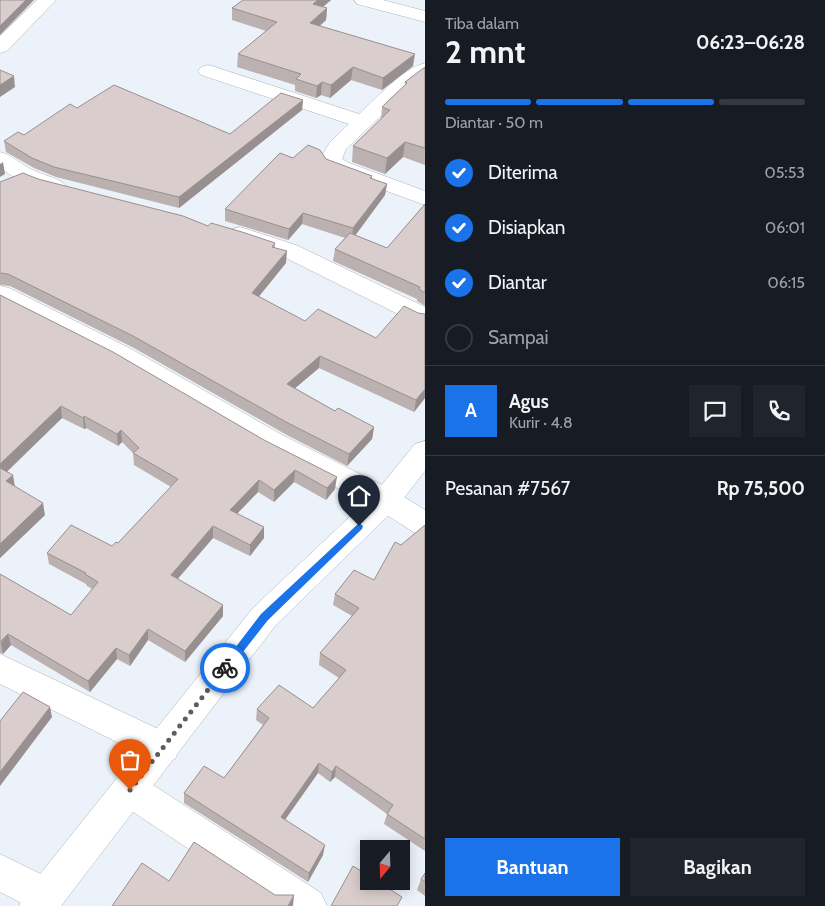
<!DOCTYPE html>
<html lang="id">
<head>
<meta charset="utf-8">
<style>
  body { margin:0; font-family:Cabin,sans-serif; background:#20242c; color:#f1f3f6; height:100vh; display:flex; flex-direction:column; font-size:19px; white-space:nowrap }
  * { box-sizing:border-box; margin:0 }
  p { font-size:16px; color:#9ea1a6 }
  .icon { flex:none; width:28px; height:28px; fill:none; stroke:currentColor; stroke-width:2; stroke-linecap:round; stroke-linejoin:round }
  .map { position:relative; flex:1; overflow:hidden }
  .sheet { display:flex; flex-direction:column; background:#171b24; width:400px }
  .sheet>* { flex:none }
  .needle { width:32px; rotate:199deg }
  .buttons { position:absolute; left:360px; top:840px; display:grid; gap:10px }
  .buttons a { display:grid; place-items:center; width:50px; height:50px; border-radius:0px; background:#171b24; box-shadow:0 2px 12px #0003; font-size:25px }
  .pin { position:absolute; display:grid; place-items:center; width:42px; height:42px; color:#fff; margin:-51px -21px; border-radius:50% 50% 50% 0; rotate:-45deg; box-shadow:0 0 5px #0007 }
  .pin .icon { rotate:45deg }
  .courier { position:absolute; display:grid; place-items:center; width:50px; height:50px; margin:-25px; border:4px solid #1a73e8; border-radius:50%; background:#fff; color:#222; box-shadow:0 1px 6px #0007 }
  .overview em { font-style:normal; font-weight:800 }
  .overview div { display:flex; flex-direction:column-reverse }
  .overview { display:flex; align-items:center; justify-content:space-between; height:85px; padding:0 20px }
  h1 { font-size:32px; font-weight:800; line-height:38px }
  .bar { display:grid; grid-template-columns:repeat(4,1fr); gap:8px 5px; align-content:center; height:60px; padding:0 20px }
  .bar i { height:6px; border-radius:4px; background:#363941 }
  .bar .current { background:#1a73e8 }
  .bar p { grid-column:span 4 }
  .line { display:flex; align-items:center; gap:12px; padding:0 20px; border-top:1px solid #363941 }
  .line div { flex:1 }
  .round { display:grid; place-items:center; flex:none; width:52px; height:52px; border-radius:0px; background:#20242c }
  ol { padding:0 20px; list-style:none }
  li { display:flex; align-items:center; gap:15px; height:55px }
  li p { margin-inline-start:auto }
  li .icon { padding:5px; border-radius:50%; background:#1a73e8; color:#fff; stroke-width:4 }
  li:last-child { color:#9ea1a6 }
  li i { width:28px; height:28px; border:2px solid #363941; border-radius:50% }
  .cta { display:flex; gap:10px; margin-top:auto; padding:10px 20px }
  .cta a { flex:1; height:58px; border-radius:0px; background:#1a73e8; color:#fff; font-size:20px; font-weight:800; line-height:58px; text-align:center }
  .cta a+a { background:#20242c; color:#f1f3f6 }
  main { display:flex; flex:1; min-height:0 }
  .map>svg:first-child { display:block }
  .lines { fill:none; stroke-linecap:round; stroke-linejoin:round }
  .street-casing { stroke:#aeb4bb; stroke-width:1 }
  .highway-casing { stroke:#aeb4bb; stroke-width:1 }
  .street { fill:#fff; fill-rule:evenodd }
  .highway { fill:#fff; fill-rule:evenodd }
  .wall { fill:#bbb1b0 }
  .shaded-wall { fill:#989090 }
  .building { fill:#d9cecd; stroke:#989090 }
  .route { fill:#1a73e8 }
  .done { stroke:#5a5d61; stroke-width:5; stroke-dasharray:0 9 }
</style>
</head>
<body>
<main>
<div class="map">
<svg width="425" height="906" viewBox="0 0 425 906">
  <rect width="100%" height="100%" fill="#ecf2f9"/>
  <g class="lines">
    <defs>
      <g id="street">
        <polygon points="37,0 56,0 7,51 0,53 0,36"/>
        <polygon points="354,0 383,0 425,11 425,22 357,4"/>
        <path d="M425 63V78L407 91 346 149 342 159 349 163 425 191V205L326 169 320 159 330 142 349 124 201 75 198 71 201 67 208 65 215 67 359 114C377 98 402 69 425 63Z"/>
        <path d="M0 152C13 155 22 166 35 171 45 176 61 178 67 187L64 192C43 197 17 179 0 168Z"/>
        <polygon points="240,227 296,245 425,307 425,325 416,323 280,255 232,239 229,234 232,229"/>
        <polygon points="0,286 9,288 133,350 284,436 396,492 425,510 425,536 415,533 376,508 264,450 115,362 0,304"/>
        <polygon points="0,654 175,737 180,748 175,759 163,763 151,759 0,684"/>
        <polygon points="130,774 142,778 321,893 327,906 275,906 118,802 113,790 118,778"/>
        <polygon points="0,854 59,883 65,896 60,906 27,906 0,892"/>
      </g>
      <polygon id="highway" points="425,441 425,471 396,508 275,626 61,906 19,906 25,893 253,608 376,492 415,444"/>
    </defs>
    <use href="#street" class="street-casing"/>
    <use href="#highway" class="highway-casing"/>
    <use href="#street" class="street"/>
    <use href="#highway" class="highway"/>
  </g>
  <g class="wall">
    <polygon points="243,0 331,0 323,7 327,8 326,20 320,26 413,66 382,90 351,80 330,98 321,95 316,98 295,91 295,85 237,67 238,54 266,31 232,20 232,8"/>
    <polygon points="425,67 425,165 403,157 385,174 352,162 353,146 381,119 382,107 405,85 405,82"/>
    <polygon points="303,100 302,110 179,208 56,177 34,168 6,152 4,141 24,135 77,108 230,134"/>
    <polygon points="293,158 326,159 372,176 372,179 387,184 385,195 355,235 387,248 425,204 425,306 417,301 417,299 333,261 335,249 345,238 302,224 288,240 225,221 225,209"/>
    <polygon points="38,179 208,226 275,243 275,248 286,263 259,296 425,398 414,412 319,368 295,388 335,411 374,427 372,439 347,466 285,434 134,348 10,286 0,285 0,182"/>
    <polygon points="0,295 335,489 326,500 294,482 274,502 258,492 237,514 264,527 264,538 250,556 213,538 178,579 223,616 185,662 148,640 130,666 117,659 90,692 11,645 3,654 0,653 0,574 71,615 92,589 87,586 86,584 49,564 47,553 112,546 118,543 171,487 134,465 133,453 122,442 118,446 86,428 84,429 62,418 7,472 15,487 45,515 0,558"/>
    <polygon points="425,525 425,851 384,824 387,814 335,777 330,782 318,773 285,819 323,855 308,882 184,803 184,793 224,778 263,725 256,720 257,709 313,708 339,678 319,665 320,653 352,616 333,605 335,594 374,580 401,545"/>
    <polygon points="425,873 425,896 417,890 421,879"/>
  </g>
  <g class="shaded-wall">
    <polygon points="26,0 34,0 0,35 0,26"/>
    <polygon points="318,0 331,0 312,16 313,4"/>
    <polygon points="327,8 326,20 309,35 310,23"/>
    <polygon points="415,54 413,66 382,90 383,78"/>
    <polygon points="353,67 351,80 330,98 331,85"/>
    <polygon points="14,76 15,87 0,97 0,85"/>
    <polygon points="322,82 321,95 316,98 317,86"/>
    <polygon points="303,100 302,110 179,208 179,197"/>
    <polygon points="405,142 403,157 385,174 387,158"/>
    <polygon points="3,162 5,174 0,177 0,164"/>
    <polygon points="387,184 385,195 352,240 353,228"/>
    <polygon points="303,213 302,224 288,240 289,229"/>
    <polygon points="287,251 286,263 252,305 252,293"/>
    <polygon points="320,356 319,368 287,395 287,384"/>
    <polygon points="425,389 425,398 414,412 416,400"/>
    <polygon points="61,406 62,418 0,478 0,464"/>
    <polygon points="84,416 86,428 84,429 83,418"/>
    <polygon points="374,427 372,439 347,466 349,454"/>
    <polygon points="121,430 122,442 118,446 117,434"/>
    <polygon points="295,470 294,482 274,502 274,490"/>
    <polygon points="13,475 15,487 6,481"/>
    <polygon points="337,477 335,489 326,500 327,488"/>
    <polygon points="259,480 258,492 229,522 230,510"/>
    <polygon points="43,503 45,515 0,558 0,544"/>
    <polygon points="213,526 213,538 171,586 171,575"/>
    <polygon points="264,527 264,538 250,556 250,545"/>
    <polygon points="223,605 223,616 185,662 185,651"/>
    <polygon points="148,629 148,640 130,666 129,655"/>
    <polygon points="8,634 11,645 3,654 1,643"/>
    <polygon points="116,648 117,659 90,692 88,681"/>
    <polygon points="50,707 52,717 0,786 0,772"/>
    <polygon points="319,763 318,773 280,827 281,817"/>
    <polygon points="336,766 335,777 330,782 332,772"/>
    <polygon points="325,845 323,855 308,882 309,873"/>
    <polygon points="294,895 293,906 288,906"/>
  </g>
  <g class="building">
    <polygon points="0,0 26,0 0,26"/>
    <polygon points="243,0 318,0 313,4 327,8 310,23 415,54 383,78 353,67 331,85 322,82 317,86 296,79 301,74 238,54 277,22 232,8"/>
    <polygon points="425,67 425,148 405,142 387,158 353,146 390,110 382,107 407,83 405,82"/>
    <polygon points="0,70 14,76 0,85"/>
    <polygon points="114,85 230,134 281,93 303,100 179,197 54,167 32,158 4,141 18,132 24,135 70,104 77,108"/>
    <polygon points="308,145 320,150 326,159 372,176 370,178 387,184 353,228 303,213 289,229 225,209 280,153 293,158"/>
    <polygon points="23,173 38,179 183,216 208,226 211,223 242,232 275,243 272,247 287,251 252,293 305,321 318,309 376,338 404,306 418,313 425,314 425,389 416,400 320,356 287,384 335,411 338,408 374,427 349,454 286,422 133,336 8,274 0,273 0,182"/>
    <polygon points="425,204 425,293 419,289 420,287 335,249 350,233 387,248"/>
    <polygon points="0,295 113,352 264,440 337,477 327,488 295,470 274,490 259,480 230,510 264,527 250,545 213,526 171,575 223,605 185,651 148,629 129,655 116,648 88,681 8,634 0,642 0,574 71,615 98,582 85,574 86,573 47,553 71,525 112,546 116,542 118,543 178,479 133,453 139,448 121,430 117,434 84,416 83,418 61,406 0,464"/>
    <polygon points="0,468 13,475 6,481 43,503 0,544"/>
    <polygon points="425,525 425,839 387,814 393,805 336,766 332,772 319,763 281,817 325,845 309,873 184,793 204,766 224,778 269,718 257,709 279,685 313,708 346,670 320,653 359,608 335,594 354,570 374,580 395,542 401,545"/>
    <polygon points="23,692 50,707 0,772 0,721"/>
    <polygon points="194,842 275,895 294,895 288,906 112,906 142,863 169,881"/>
    <polygon points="353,866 369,876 369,881 377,881 402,897 397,906 331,906"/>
    <polygon points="425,873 425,882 421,879"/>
  </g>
  <polygon class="route" points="359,523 363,526 362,529 268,620 228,671 222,671 222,665 261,614"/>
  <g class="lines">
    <polyline class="done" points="130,790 225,668"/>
  </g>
</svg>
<div class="buttons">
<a><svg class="needle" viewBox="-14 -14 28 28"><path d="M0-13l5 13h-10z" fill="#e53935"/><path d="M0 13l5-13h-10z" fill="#9ea1a6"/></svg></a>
</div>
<div class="pin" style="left:130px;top:790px;background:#ea580c"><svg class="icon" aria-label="bag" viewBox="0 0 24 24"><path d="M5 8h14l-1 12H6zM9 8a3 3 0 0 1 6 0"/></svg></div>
<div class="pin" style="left:359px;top:526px;background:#1f2937"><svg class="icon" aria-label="home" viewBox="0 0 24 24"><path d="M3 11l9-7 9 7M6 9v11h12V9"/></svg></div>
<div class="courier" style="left:225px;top:668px"><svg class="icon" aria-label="bike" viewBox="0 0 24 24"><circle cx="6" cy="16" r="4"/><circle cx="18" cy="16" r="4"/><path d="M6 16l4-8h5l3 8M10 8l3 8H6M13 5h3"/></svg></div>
</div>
<section class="sheet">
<div class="overview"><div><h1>2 mnt</h1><p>Tiba dalam</p></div><em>06:23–06:28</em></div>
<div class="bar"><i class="current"></i><i class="current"></i><i class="current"></i><i></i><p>Diantar · 50 m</p></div>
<ol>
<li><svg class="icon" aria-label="check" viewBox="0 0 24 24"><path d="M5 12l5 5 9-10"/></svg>Diterima<p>05:53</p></li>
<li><svg class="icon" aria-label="check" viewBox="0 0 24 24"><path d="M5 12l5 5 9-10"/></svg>Disiapkan<p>06:01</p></li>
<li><svg class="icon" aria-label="check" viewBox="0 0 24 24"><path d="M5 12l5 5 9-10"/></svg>Diantar<p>06:15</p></li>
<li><i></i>Sampai</li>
</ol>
<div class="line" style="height:90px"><b class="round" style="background:#1a73e8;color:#fff">A</b><div><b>Agus</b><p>Kurir · 4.8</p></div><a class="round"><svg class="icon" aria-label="chat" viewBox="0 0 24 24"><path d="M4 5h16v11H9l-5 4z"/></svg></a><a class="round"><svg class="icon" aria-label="phone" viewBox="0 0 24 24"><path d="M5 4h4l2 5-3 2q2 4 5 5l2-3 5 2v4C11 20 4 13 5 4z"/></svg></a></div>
<div class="line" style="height:65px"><div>Pesanan #7567</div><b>Rp 75,500</b></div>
<div class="cta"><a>Bantuan</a><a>Bagikan</a></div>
</section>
</main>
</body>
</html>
